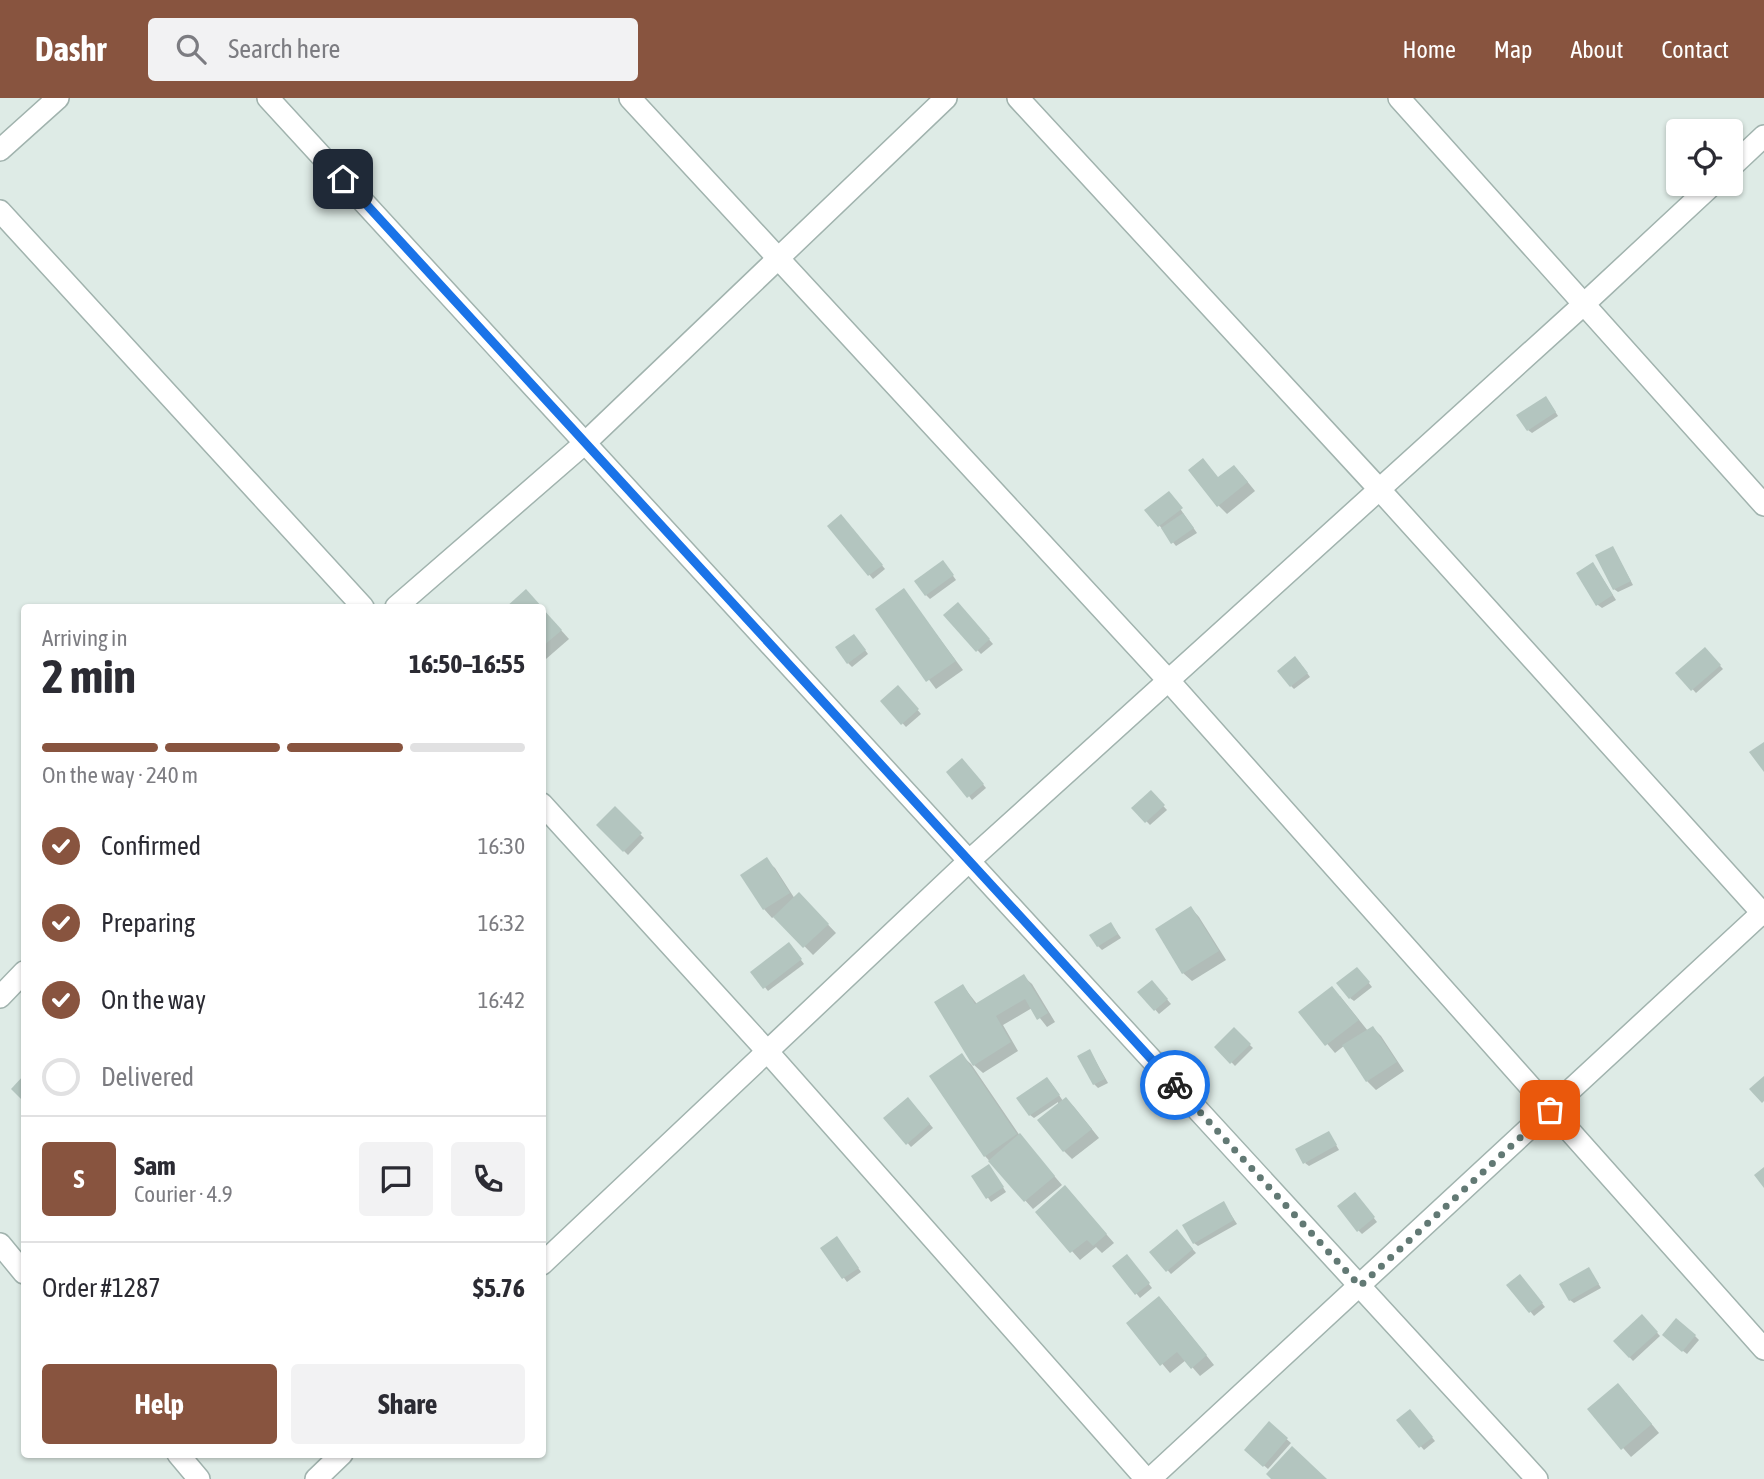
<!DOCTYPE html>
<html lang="en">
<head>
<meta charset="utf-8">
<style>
  body { margin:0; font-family:"Asap Condensed",sans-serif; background:#f2f2f3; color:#2b2b33; height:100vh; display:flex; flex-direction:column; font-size:26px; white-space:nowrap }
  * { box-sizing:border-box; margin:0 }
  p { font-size:23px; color:#7c7c81 }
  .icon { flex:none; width:38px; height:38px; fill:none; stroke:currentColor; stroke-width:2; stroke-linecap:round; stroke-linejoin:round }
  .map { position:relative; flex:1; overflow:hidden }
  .panel { position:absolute; left:21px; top:506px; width:525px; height:854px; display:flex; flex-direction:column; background:#fff; border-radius:7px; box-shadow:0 2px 5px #0004 }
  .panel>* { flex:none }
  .controls { position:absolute; left:1666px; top:21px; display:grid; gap:14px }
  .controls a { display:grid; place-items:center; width:77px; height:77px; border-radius:7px; background:#fff; box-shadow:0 2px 5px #0004; font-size:35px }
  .pin { position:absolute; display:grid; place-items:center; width:60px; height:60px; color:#fff; margin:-30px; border-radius:14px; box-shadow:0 4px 10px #0006 }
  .courier { position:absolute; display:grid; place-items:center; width:70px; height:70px; margin:-35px; border:5px solid #1a73e8; border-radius:50%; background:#fff; color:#222; box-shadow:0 2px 9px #0007 }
  .head em { font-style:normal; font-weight:700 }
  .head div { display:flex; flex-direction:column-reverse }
  .head { display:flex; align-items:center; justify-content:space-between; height:119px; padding:0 21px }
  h1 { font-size:46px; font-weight:700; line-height:52px }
  .bar { display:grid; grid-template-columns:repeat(4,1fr); gap:10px 7px; align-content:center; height:84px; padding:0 21px }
  .bar i { height:9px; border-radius:5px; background:#e1e1e2 }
  .bar .selected { background:#88543f }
  .bar p { grid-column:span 4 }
  .line { display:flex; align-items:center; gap:18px; padding:0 21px; border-top:2px solid #e1e1e2 }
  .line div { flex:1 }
  .round { display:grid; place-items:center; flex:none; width:74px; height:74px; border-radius:7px; background:#f2f2f3 }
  ol { padding:0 21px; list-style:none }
  li { display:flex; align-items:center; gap:21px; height:77px }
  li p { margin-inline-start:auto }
  li .icon { padding:7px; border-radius:50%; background:#88543f; color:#fff; stroke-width:4 }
  li:last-child { color:#7c7c81 }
  li i { width:38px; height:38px; border:4px solid #e1e1e2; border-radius:50% }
  .button { display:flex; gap:14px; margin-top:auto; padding:14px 21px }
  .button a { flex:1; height:80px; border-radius:7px; background:#88543f; color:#fff; font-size:28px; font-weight:700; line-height:80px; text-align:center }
  .button a+a { background:#f2f2f3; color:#2b2b33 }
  header { display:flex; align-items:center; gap:42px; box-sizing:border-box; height:98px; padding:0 35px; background:#88543f; color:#fff }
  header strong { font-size:33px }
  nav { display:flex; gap:38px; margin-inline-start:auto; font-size:24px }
  .search { width:490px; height:63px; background:#f2f2f3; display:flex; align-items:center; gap:18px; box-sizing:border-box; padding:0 24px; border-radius:7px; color:#7c7c81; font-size:26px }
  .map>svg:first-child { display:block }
  .shadow { fill:#0003 }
  .building { fill:#b3c5bf }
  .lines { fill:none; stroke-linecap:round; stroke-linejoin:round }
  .minor-casing { stroke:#a1b3ae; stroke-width:24 }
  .tertiary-casing { stroke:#a1b3ae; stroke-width:24 }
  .minor { stroke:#fff; stroke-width:21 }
  .tertiary { stroke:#fff; stroke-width:21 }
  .done { stroke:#627974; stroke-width:7; stroke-dasharray:0 12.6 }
  .route { stroke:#1a73e8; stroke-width:9 }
</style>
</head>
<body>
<header>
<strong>Dashr</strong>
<div class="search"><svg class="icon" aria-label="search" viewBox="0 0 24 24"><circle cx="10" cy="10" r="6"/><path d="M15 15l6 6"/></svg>Search here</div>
<nav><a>Home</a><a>Map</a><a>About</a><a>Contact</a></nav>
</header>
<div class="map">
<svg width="1764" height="1381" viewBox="0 0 1764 1381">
  <rect width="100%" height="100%" fill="#deebe6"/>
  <g class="shadow">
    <polygon points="1549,304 1558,318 1532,335 1528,332"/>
    <polygon points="1242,377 1255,393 1227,416 1218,407 1219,381"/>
    <polygon points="1172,399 1197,435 1176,448 1147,412"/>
    <polygon points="844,422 885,471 873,481 829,428"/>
    <polygon points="1613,450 1633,487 1618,494 1614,491"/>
    <polygon points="946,468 956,482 930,501 926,497"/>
    <polygon points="1596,470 1616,502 1602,510 1598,507"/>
    <polygon points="904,493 963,572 936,591 877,512"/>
    <polygon points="958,506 993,546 981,556 945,518"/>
    <polygon points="542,511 569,541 546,561 542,557"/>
    <polygon points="857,541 868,556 852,569 848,565"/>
    <polygon points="1705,552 1723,571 1696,595 1678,575"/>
    <polygon points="1299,564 1310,579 1294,591 1291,588"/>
    <polygon points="898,589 921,616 906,629 882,603"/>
    <polygon points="966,666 986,690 972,702 969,698"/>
    <polygon points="1151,695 1167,712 1150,727 1134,710"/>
    <polygon points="615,711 644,740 628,757 598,727"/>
    <polygon points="766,762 775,770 795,801 799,796 836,835 813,857 775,818 772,820 764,811 742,777"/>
    <polygon points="1191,810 1199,819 1226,862 1192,883 1183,875"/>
    <polygon points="1114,830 1121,840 1102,852 1098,848"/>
    <polygon points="792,850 804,866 768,893 753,874"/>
    <polygon points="1361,875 1372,889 1354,903 1350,900"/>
    <polygon points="1023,878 1032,886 1055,924 1047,929 1032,910 1003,927 1018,953 983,975 974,967 963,888 977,906"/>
    <polygon points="1152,884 1171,906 1159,916 1140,894"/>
    <polygon points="1340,898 1368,933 1373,930 1381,938 1404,973 1376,992 1367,983 1345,947 1335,955 1301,915"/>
    <polygon points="1234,932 1253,950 1235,968 1217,949"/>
    <polygon points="1090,953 1108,985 1098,990 1094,986"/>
    <polygon points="962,958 971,966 1020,1038 1062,1087 1033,1111 985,1058"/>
    <polygon points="1051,985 1063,1003 1066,1001 1074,1009 1099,1040 1072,1061 1064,1053 1058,1004 1034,1020 1030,1017"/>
    <polygon points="912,1005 933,1030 911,1049 886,1020"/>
    <polygon points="1329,1035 1339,1052 1309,1068 1305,1065"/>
    <polygon points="992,1072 1006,1094 991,1104 973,1078"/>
    <polygon points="1073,1098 1114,1145 1102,1155 1096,1149 1080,1162 1037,1114"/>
    <polygon points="1358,1100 1377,1124 1362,1136 1358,1132"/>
    <polygon points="1224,1106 1237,1126 1198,1148 1194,1145"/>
    <polygon points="1180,1137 1196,1155 1171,1176 1152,1155"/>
    <polygon points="840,1144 861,1174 847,1184 822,1150"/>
    <polygon points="1130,1162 1152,1190 1140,1200 1115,1168"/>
    <polygon points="1589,1171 1601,1190 1574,1205 1570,1202"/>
    <polygon points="1523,1182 1545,1209 1534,1218 1509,1187"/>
    <polygon points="1167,1208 1214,1267 1200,1278 1186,1262 1170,1275 1128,1225"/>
    <polygon points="1642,1218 1660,1238 1633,1263 1615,1243"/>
    <polygon points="1695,1238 1699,1242 1687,1256 1668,1241"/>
    <polygon points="1626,1295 1659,1335 1631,1359 1589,1311"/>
    <polygon points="1413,1317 1435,1343 1424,1352 1399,1323"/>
    <polygon points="1269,1326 1291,1345 1268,1371 1246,1352"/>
  </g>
  <g class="building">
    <polygon points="1546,298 1556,314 1527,333 1516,317"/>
    <polygon points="1203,360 1218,379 1234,367 1248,384 1217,409 1188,372"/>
    <polygon points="1169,393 1183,410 1158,429 1144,412"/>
    <polygon points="1183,415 1194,430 1171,446 1161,430"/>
    <polygon points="841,416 883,467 868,478 827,428"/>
    <polygon points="1613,448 1631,483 1613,492 1595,457"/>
    <polygon points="943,462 954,477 925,498 914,483"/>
    <polygon points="1593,464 1613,497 1596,508 1576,475"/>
    <polygon points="904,490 956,563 926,584 875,511"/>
    <polygon points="526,491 542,509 506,509"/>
    <polygon points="958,504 990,541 976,554 943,517"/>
    <polygon points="542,510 562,532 542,549"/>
    <polygon points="854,536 866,552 847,566 835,549"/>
    <polygon points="1705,549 1721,567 1691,593 1675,575"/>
    <polygon points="1295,558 1308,575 1290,589 1277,573"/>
    <polygon points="898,587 919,611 901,627 880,603"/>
    <polygon points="1764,644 1764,674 1749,654"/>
    <polygon points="962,660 984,686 967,700 946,674"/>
    <polygon points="1151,692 1165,707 1145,725 1131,710"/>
    <polygon points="615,708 642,735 623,754 596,727"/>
    <polygon points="767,759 790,795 763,812 740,777"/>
    <polygon points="799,794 829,826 803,850 773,819"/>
    <polygon points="1191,808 1219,853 1182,876 1155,831"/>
    <polygon points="1111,824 1118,836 1097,849 1089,837"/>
    <polygon points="789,844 802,861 763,891 750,874"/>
    <polygon points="1357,869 1370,884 1349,901 1336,885"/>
    <polygon points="1024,876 1048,915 1037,922 1025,901 996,918 1011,944 973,968 934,904 963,886 975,906"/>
    <polygon points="1152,882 1168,901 1154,913 1137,894"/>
    <polygon points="1332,888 1359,922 1325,948 1298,914"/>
    <polygon points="1373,928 1397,964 1366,984 1342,947"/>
    <polygon points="1234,929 1251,946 1230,966 1214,949"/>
    <polygon points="1090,951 1105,981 1093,987 1077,958"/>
    <polygon points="962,955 1017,1036 984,1059 929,978"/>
    <polygon points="24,977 24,1004 11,991"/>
    <polygon points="1764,978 1764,1003 1762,1005 1749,991"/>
    <polygon points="1047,979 1060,997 1029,1018 1016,1000"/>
    <polygon points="908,999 930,1026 906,1047 883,1020"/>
    <polygon points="1066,999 1092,1031 1063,1054 1037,1022"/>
    <polygon points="1329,1033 1337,1047 1303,1066 1295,1051"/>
    <polygon points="1020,1035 1055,1078 1024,1104 988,1063"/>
    <polygon points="989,1066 1004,1089 986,1101 971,1078"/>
    <polygon points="1764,1069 1764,1090 1754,1077"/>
    <polygon points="1065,1087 1107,1136 1093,1148 1087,1142 1070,1155 1035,1114"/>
    <polygon points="1355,1094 1375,1119 1357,1134 1337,1108"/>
    <polygon points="1224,1103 1234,1122 1193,1146 1182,1127"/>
    <polygon points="1177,1131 1193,1151 1166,1174 1149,1154"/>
    <polygon points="837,1138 859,1170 842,1181 820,1150"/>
    <polygon points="1127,1156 1150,1185 1135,1197 1112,1168"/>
    <polygon points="1589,1169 1599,1186 1569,1203 1559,1186"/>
    <polygon points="1520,1176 1543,1205 1529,1215 1506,1187"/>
    <polygon points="1159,1198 1207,1257 1191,1271 1177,1254 1160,1268 1126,1225"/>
    <polygon points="1642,1216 1658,1234 1629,1260 1613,1243"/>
    <polygon points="1676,1220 1696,1237 1682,1254 1662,1237"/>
    <polygon points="1618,1285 1652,1326 1621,1352 1587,1311"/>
    <polygon points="1410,1311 1433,1339 1419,1350 1396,1322"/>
    <polygon points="1269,1323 1288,1340 1263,1369 1244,1352"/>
    <polygon points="1292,1348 1327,1381 1271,1381 1266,1376"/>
  </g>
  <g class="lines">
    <defs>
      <g id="minor">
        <polyline points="630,0 1168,582 1764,1251"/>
        <polyline points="1018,0 1380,392 1764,817"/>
        <polyline points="1399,0 1764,407"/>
        <polyline points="0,52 58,0"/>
        <polyline points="1731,69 1764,38"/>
        <polyline points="0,113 363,509"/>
        <polyline points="396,509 585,345 946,0"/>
        <polyline points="542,706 767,953 1146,1381"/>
        <polyline points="0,899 24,874"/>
        <polyline points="0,1146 24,1175"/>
        <polyline points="542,1166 969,763 1584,206 1713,86"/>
        <polyline points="178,1356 199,1381"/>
        <polyline points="316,1381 342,1356"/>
        <polyline points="1150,1381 1764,813"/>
      </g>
      <polyline id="tertiary" points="268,0 1537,1381"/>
    </defs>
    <use href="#minor" class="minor-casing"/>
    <use href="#tertiary" class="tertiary-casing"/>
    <use href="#minor" class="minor"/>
    <use href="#tertiary" class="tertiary"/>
  </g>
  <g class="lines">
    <polyline class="done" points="1175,987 1360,1188 1550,1012"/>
    <polyline class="route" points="343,81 1175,987"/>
  </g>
</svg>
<div class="controls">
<a><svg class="icon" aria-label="locate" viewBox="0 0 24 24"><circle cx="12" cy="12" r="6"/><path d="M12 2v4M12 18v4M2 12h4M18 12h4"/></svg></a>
</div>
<div class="pin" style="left:1550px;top:1012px;background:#ea580c"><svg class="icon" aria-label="bag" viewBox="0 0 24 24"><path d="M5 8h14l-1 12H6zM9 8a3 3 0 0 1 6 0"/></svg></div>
<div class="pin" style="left:343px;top:81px;background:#1f2937"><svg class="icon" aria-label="home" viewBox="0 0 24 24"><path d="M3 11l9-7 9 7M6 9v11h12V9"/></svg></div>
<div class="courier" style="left:1175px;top:987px"><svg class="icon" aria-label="bike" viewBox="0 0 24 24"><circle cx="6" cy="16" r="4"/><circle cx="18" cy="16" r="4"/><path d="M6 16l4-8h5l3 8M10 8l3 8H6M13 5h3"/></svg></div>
<section class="panel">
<div class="head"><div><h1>2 min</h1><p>Arriving in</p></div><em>16:50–16:55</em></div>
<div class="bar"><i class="selected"></i><i class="selected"></i><i class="selected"></i><i></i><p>On the way · 240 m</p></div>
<ol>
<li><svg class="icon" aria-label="check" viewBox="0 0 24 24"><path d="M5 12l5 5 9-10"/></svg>Confirmed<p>16:30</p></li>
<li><svg class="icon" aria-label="check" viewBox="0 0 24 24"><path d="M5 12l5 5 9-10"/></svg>Preparing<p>16:32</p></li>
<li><svg class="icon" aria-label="check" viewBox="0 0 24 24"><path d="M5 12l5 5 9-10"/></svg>On the way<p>16:42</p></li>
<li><i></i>Delivered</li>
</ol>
<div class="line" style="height:126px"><b class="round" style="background:#88543f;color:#fff">S</b><div><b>Sam</b><p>Courier · 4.9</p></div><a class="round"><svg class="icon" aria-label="chat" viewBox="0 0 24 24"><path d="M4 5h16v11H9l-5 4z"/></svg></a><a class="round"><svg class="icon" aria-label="phone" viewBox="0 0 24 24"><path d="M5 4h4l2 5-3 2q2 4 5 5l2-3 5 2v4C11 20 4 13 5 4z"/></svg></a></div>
<div class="line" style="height:91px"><div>Order #1287</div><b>$5.76</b></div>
<div class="button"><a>Help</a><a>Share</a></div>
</section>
</div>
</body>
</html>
